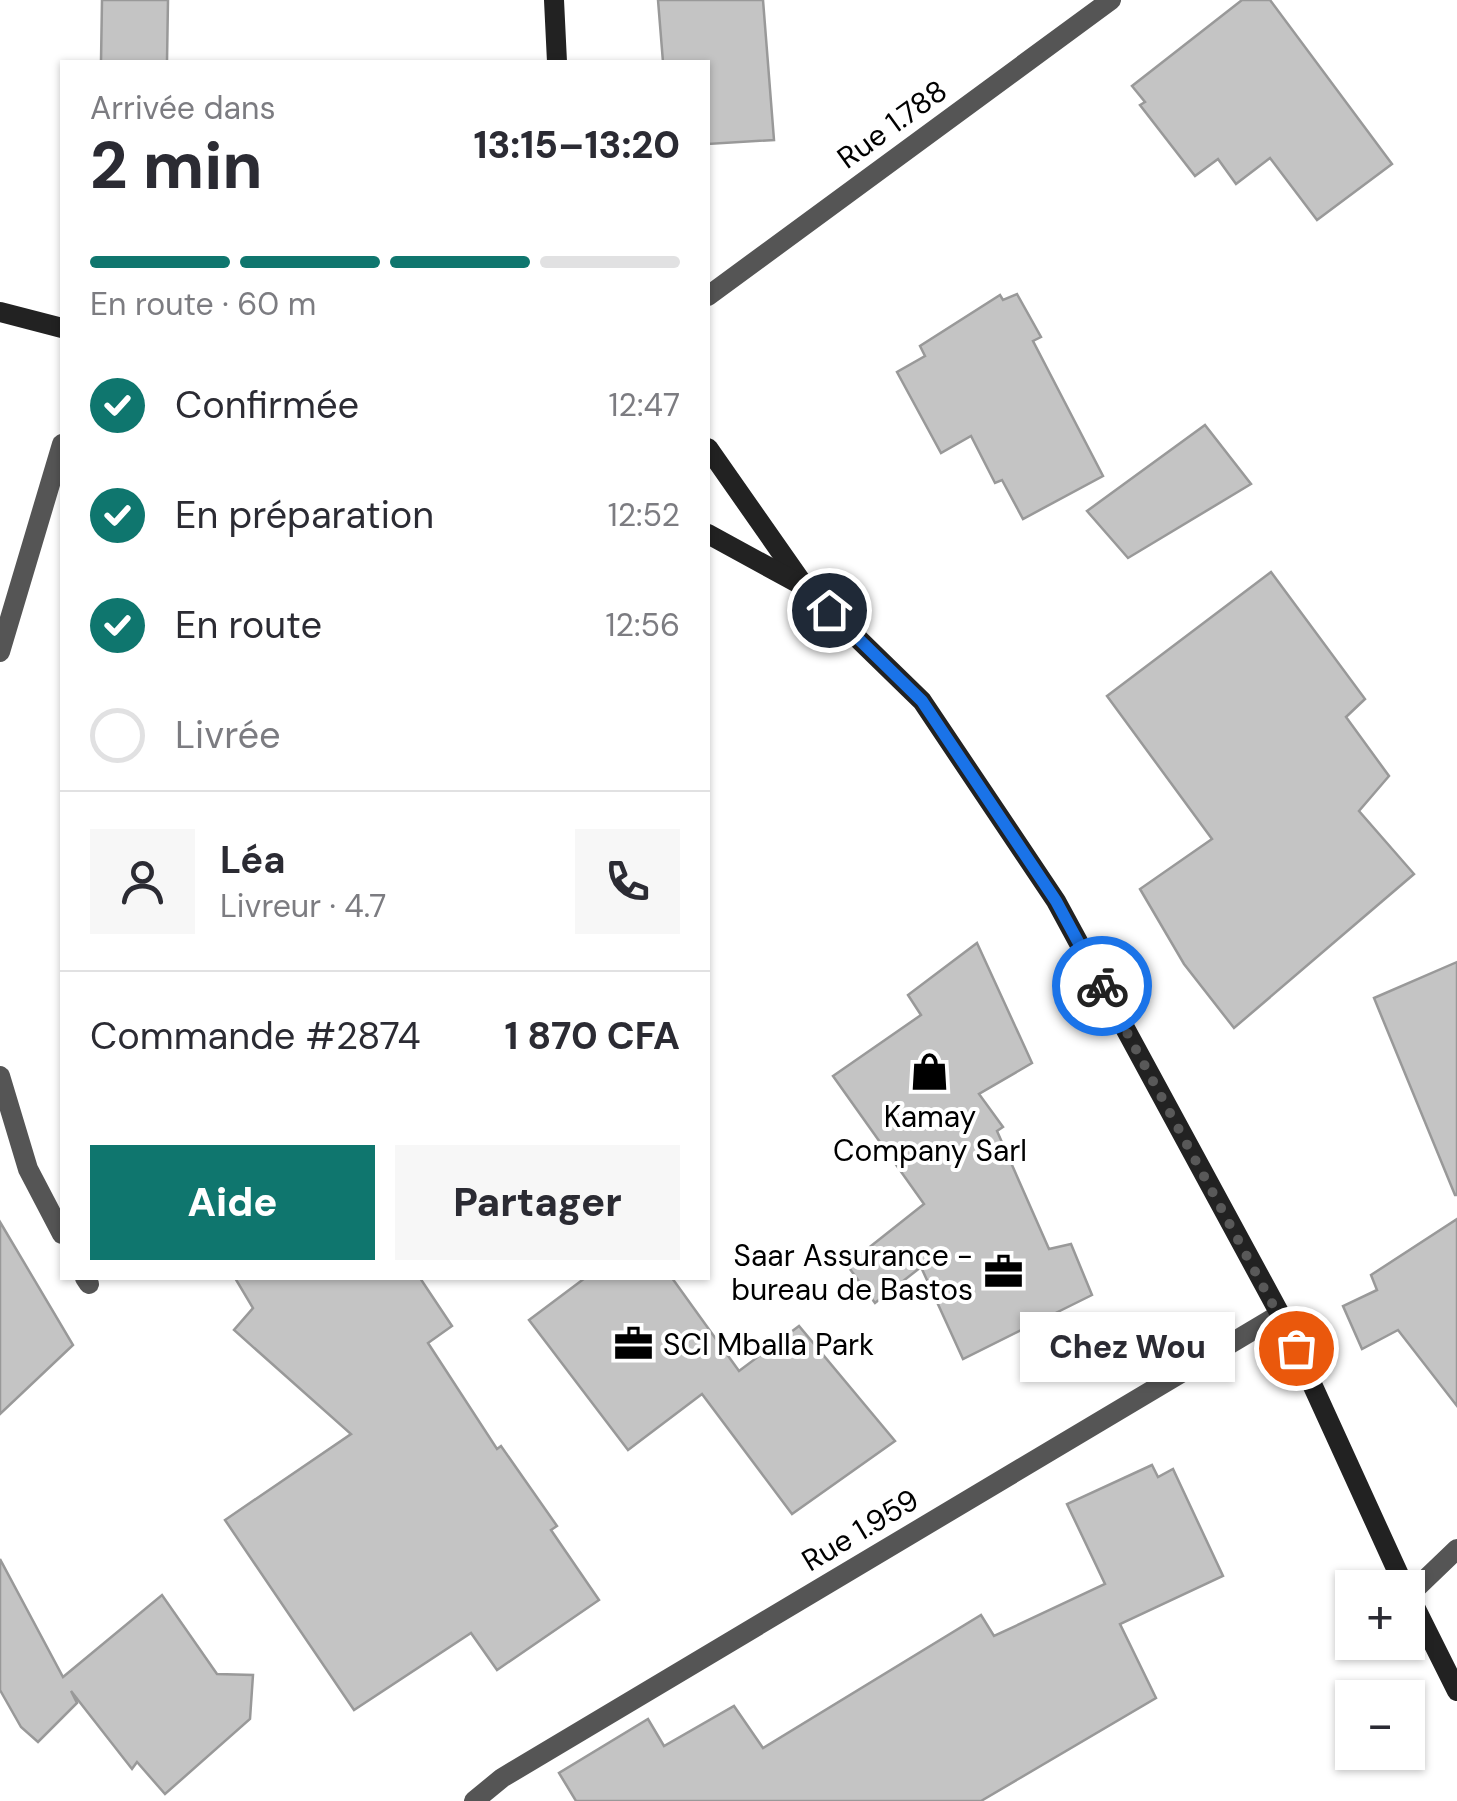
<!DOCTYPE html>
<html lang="fr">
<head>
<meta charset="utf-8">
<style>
  body { margin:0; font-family:"DM Sans",sans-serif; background:#f7f7f7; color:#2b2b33; height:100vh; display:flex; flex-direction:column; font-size:38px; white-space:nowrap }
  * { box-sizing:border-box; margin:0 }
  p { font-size:32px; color:#7c7c81 }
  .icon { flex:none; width:55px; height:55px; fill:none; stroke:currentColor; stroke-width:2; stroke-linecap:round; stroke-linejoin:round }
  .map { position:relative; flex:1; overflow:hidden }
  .sheet { position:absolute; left:60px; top:60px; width:650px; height:1220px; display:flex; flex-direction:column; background:#fff; border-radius:0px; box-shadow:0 2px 8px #0004 }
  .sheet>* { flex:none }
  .fabs { position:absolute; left:1335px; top:1570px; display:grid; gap:20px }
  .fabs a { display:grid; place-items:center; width:90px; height:90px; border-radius:0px; background:#fff; box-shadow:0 2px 8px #0004; font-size:50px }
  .pin { position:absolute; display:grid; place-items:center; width:85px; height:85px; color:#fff; margin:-42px; border:5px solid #fff; border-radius:50%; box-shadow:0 2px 10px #0007 }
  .courier { position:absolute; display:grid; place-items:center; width:100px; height:100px; margin:-50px; border:8px solid #1a73e8; border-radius:50%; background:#fff; color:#222; box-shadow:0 2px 12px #0007 }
  .bubble { position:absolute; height:70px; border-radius:0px; background:#fff; box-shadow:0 2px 8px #0004; font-size:32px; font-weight:800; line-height:70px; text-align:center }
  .overview em { font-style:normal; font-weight:800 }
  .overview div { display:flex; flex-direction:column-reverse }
  .overview { display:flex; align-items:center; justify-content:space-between; height:170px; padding:0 30px }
  h1 { font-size:65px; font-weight:800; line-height:75px }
  .bar { display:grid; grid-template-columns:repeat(4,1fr); gap:15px 10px; align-content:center; height:120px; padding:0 30px }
  .bar i { height:12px; border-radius:8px; background:#e1e1e2 }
  .bar .active { background:#0f766e }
  .bar p { grid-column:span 4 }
  .line { display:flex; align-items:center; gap:25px; padding:0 30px; border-top:2px solid #e1e1e2 }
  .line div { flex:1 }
  .round { display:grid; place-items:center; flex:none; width:105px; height:105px; border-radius:0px; background:#f7f7f7 }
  ol { padding:0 30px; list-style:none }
  li { display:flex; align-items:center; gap:30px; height:110px }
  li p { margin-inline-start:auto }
  li .icon { padding:10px; border-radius:50%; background:#0f766e; color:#fff; stroke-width:4 }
  li:last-child { color:#7c7c81 }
  li i { width:55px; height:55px; border:5px solid #e1e1e2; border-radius:50% }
  .primary-button { display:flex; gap:20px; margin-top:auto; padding:20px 30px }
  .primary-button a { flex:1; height:115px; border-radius:0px; background:#0f766e; color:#fff; font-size:40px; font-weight:800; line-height:115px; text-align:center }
  .primary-button a+a { background:#f7f7f7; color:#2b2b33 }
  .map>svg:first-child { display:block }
  .building { fill:#c4c4c4; stroke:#999; stroke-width:2.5 }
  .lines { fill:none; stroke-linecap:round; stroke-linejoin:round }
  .street { stroke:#555; stroke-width:20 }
  .secondary { stroke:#222; stroke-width:20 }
  .done { stroke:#595959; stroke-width:10; stroke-dasharray:0 18 }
  .route { stroke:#1a73e8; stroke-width:12 }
  .labels { text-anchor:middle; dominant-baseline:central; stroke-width:8; stroke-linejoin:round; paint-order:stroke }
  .street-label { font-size:30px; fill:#000; stroke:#fff }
  .poi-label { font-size:30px; fill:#000; stroke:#fff }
</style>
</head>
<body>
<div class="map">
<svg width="1457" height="1801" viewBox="0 0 1457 1801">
  <rect width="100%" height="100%" fill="#fff"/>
  <g class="building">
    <polygon points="102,0 168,0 167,62 101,62"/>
    <polygon points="658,0 763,0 774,140 708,144 708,62 663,62"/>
    <polygon points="1242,0 1270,0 1392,164 1317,220 1270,158 1236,184 1218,159 1195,176 1140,105 1145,102 1132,86"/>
    <polygon points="1017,294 1041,337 1033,341 1103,476 1023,519 1002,480 995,483 971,436 941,453 897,372 925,356 920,346 1000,295 1003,300"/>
    <polygon points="1205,425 1251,484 1128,558 1087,511"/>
    <polygon points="1271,572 1365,699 1346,717 1389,776 1359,811 1414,874 1234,1028 1184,964 1140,889 1212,839 1107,696"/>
    <polygon points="977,943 1032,1063 979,1094 1003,1127 997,1131 1049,1249 1071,1244 1092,1295 963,1359 921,1267 875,1303 847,1265 924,1204 833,1076 921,1015 908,995"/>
    <polygon points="1457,962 1457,1195 1455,1195 1374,998"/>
    <polygon points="1457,1219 1457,1406 1398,1330 1362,1349 1343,1306 1377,1290 1371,1275"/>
    <polygon points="0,1222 73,1345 0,1414"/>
    <polygon points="235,1278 420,1278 452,1326 428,1343 497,1449 501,1446 557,1526 551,1530 599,1600 497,1670 471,1633 354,1710 225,1520 351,1434 234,1330 253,1308"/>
    <polygon points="585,1278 672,1278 739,1371 799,1326 895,1441 792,1514 702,1394 628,1450 529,1320"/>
    <polygon points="1152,1465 1158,1477 1173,1469 1223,1576 1120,1624 1156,1698 981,1801 576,1801 559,1773 648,1719 664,1746 734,1706 763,1748 981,1615 994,1636 1105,1584 1067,1504"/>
    <polygon points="0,1559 63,1677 162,1595 217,1674 253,1675 250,1719 165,1794 137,1762 132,1769 71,1691 77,1703 38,1742 21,1727 0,1690"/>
  </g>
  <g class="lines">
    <g class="street">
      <polyline points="708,296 1111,0"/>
      <polyline points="0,652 62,444"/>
      <polyline points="0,1076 28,1169 62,1234"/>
      <polyline points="85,1278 89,1284"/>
      <polyline points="1409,1595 1457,1549"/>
      <polyline points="474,1801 502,1778 1280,1314"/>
    </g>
    <g class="secondary">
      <polyline points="554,0 557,62"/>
      <polyline points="0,312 62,328"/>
      <polyline points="708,448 801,581"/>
      <polyline points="708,534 805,587 922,701 1056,901 1280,1314 1405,1588"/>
      <polyline points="1408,1593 1457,1691"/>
    </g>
  </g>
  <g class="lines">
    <polyline class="done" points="1102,986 1296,1348"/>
    <polyline class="route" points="829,610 922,701 1056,901 1102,986"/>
  </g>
  <defs>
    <symbol id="shop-bare" viewBox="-9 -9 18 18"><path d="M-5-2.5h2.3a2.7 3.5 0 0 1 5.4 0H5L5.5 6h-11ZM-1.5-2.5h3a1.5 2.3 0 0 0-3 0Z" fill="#000" stroke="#fff" stroke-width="2.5" paint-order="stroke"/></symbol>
    <symbol id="office-bare" viewBox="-9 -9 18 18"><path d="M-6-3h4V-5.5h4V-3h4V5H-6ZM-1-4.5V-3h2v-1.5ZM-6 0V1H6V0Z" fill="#000" stroke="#fff" stroke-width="2.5" paint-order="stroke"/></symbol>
  </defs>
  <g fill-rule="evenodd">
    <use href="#shop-bare" x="902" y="1044" width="55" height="55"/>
    <use href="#office-bare" x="976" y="1244" width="55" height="55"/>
    <use href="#office-bare" x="606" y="1316" width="55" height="55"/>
  </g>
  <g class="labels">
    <g class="street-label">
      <text transform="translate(892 124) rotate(-36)">Rue 1.788</text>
      <text transform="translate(860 1530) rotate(-31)">Rue 1.959</text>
    </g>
    <g class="poi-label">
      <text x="930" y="1116">Kamay<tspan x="930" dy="34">Company Sarl</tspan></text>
      <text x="973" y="1255" text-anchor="end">Saar Assurance -<tspan x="973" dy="34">bureau de Bastos</tspan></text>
      <text x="663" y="1344" text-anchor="start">SCI Mballa Park</text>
    </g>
  </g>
</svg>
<div class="fabs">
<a>+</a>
<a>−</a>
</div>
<div class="pin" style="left:1296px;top:1348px;background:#ea580c"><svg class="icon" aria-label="bag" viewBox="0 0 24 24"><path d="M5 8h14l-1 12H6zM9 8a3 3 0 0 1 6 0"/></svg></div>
<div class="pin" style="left:829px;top:610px;background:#1f2937"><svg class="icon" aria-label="home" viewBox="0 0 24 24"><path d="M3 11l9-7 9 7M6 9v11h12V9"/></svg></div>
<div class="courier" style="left:1102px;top:986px"><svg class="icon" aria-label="bike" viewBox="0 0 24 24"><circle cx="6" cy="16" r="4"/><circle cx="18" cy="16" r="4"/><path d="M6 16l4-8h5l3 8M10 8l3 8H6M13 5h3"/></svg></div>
<div class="bubble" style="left:1020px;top:1312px;width:215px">Chez Wou</div>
<section class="sheet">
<div class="overview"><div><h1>2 min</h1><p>Arrivée dans</p></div><em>13:15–13:20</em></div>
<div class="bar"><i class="active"></i><i class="active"></i><i class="active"></i><i></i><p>En route · 60 m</p></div>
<ol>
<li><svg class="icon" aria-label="check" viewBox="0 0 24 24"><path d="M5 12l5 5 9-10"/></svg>Confirmée<p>12:47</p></li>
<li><svg class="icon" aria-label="check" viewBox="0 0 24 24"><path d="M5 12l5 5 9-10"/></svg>En préparation<p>12:52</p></li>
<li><svg class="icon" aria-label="check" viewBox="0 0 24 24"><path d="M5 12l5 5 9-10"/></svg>En route<p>12:56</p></li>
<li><i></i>Livrée</li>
</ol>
<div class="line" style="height:180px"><a class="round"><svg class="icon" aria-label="person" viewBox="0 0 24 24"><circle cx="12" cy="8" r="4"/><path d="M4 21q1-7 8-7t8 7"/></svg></a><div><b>Léa</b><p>Livreur · 4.7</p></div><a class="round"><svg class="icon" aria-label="phone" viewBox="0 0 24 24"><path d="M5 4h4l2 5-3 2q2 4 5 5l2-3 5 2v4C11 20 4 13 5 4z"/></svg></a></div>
<div class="line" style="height:130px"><div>Commande #2874</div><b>1 870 CFA</b></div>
<div class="primary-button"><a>Aide</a><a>Partager</a></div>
</section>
</div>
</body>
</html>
